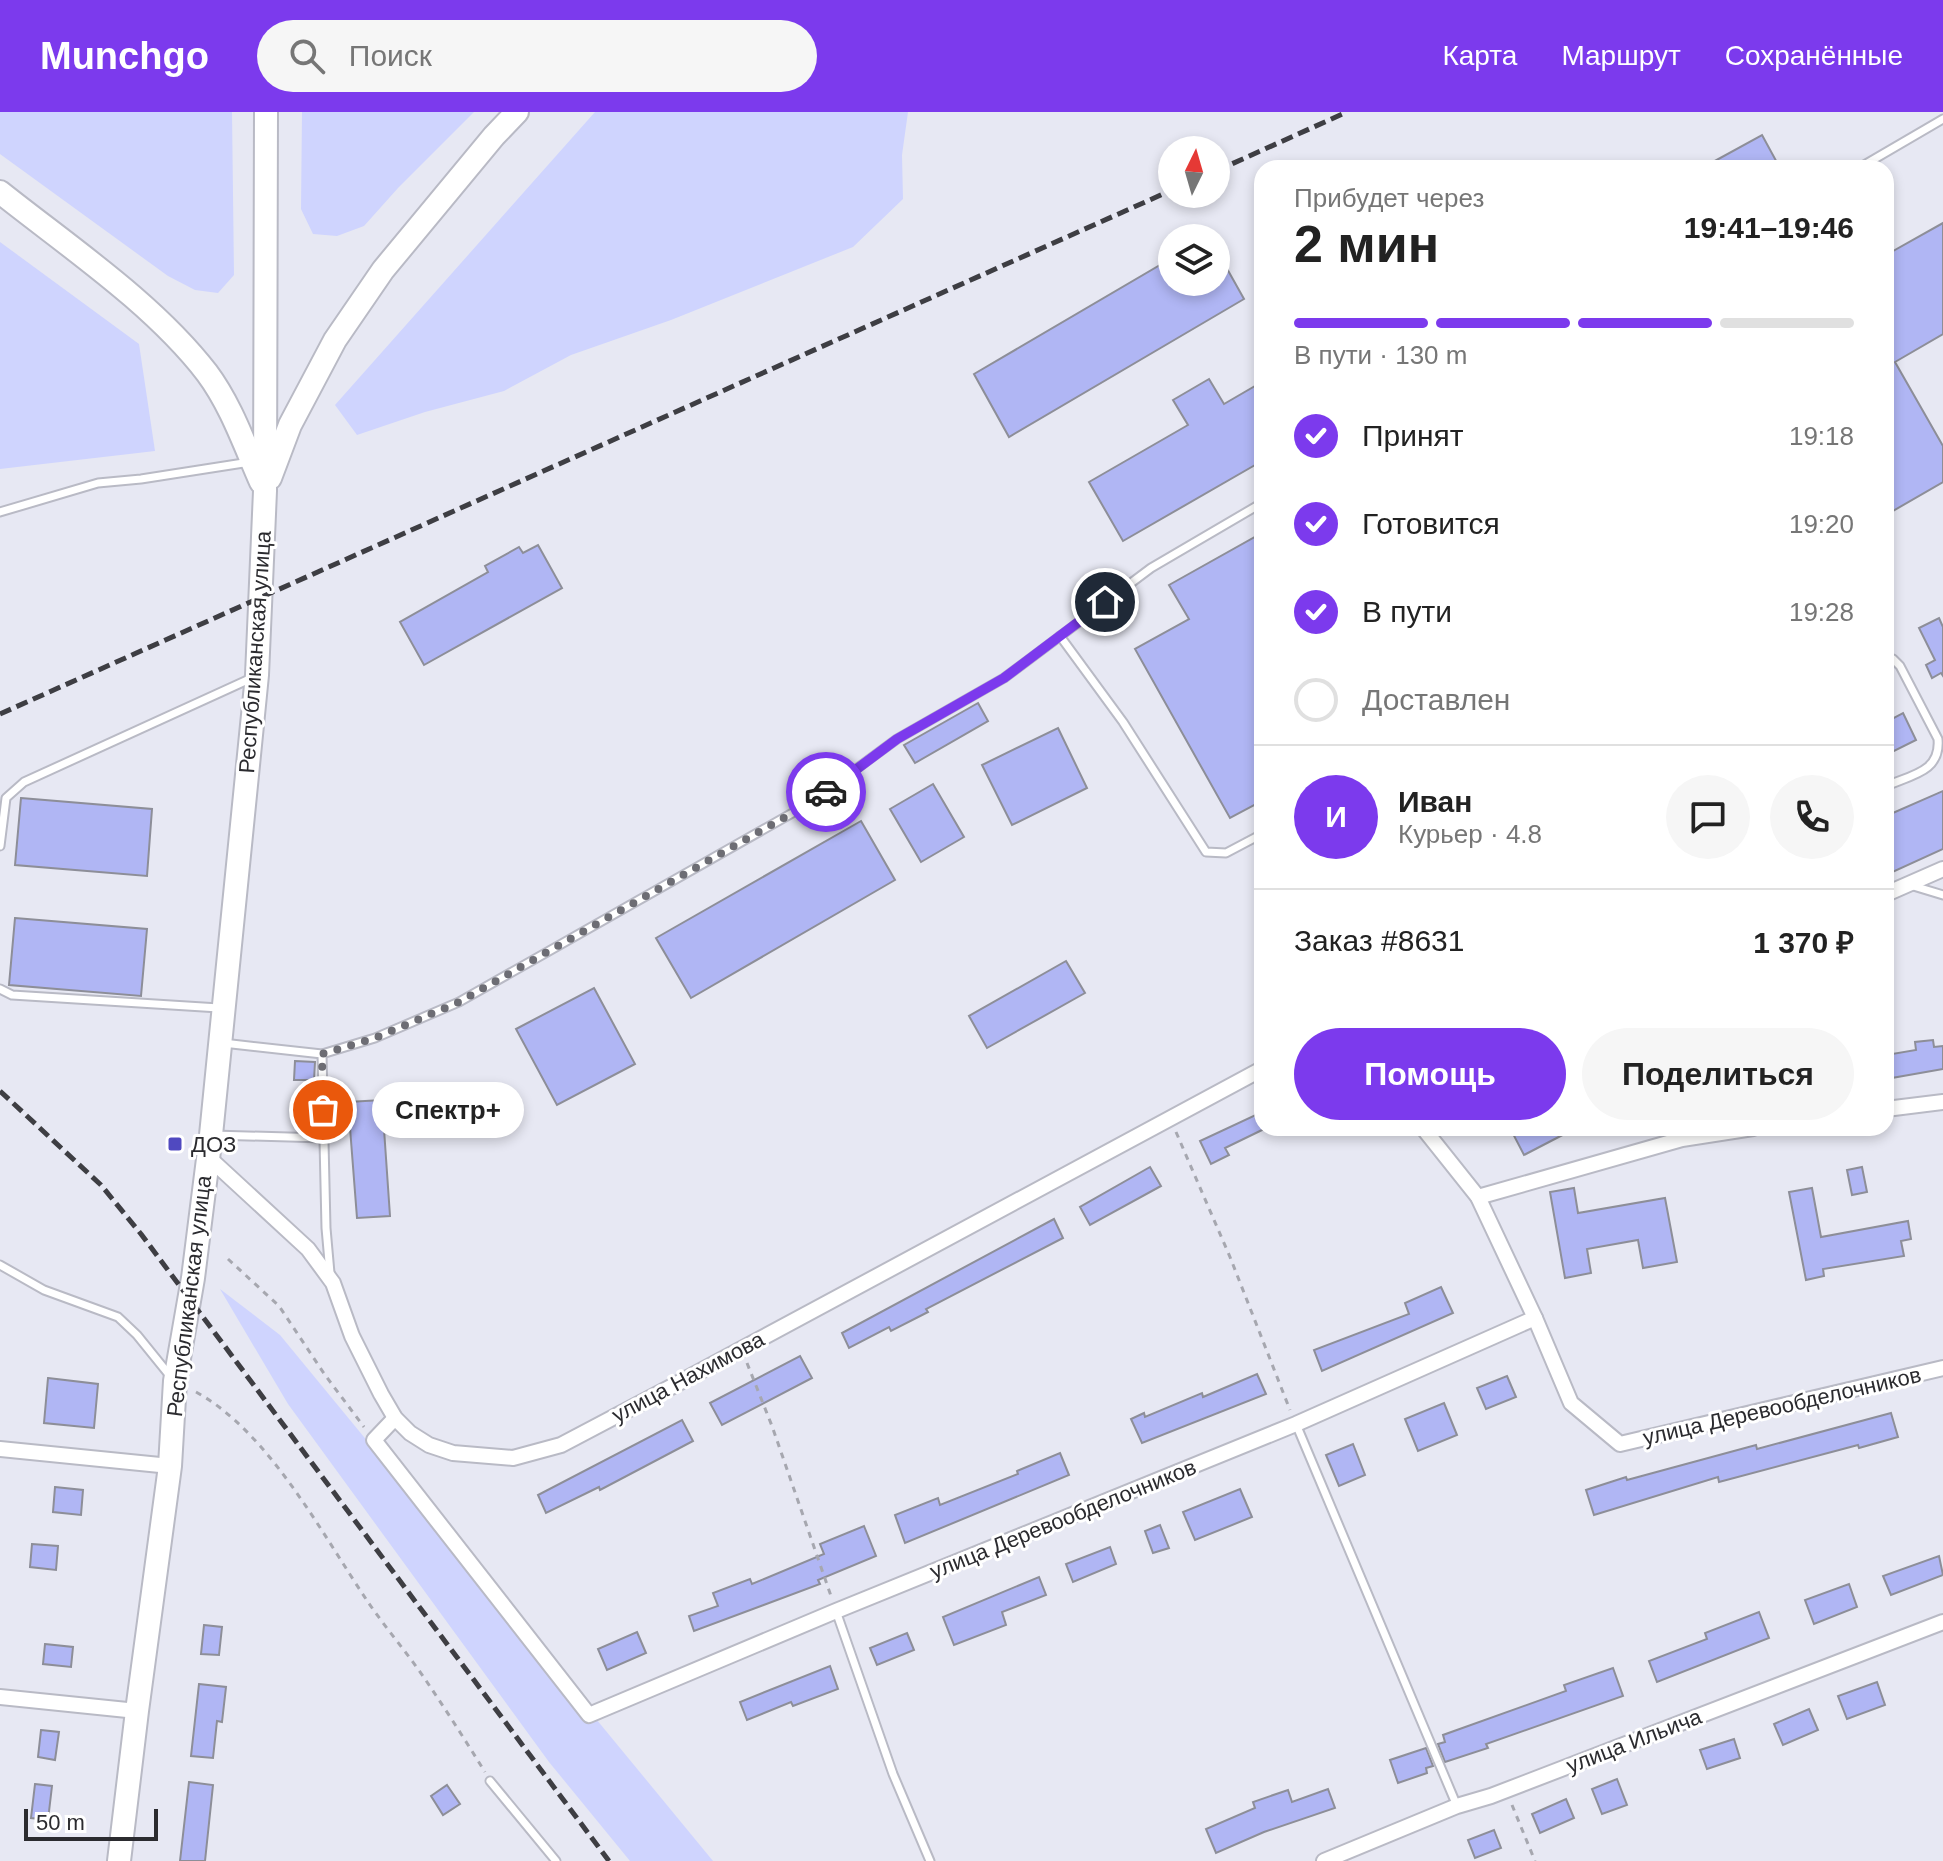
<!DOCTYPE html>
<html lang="ru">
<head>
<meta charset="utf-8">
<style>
  body { margin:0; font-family:Helvetica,sans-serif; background:#f6f6f6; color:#222; height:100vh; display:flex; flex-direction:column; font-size:30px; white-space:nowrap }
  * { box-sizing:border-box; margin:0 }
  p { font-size:26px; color:#767676 }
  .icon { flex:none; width:44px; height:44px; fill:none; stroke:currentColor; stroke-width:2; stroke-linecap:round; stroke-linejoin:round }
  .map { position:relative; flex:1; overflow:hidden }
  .drawer { position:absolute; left:1254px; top:48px; width:640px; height:976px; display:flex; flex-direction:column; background:#fff; border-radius:24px; box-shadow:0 4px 12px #0003 }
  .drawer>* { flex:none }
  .needle { width:52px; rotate:5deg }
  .fabs { position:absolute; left:1158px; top:24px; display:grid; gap:16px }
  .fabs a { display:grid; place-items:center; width:72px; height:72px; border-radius:50%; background:#fff; box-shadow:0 4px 12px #0003; font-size:40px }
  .scale { position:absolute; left:24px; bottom:20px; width:134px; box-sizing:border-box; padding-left:8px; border:4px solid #2b2b2f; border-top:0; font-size:22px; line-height:28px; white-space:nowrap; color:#2b2b2f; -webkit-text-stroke:6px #fff; paint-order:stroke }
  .pin { position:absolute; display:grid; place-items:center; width:68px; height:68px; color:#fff; margin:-34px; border:4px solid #fff; border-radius:50%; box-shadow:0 2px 8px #0007 }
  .courier { position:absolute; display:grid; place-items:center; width:80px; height:80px; margin:-40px; border:6px solid #7c3aed; border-radius:50%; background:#fff; color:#222; box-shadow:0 2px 10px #0007 }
  .bubble { position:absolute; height:56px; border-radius:28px; background:#fff; box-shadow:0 4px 12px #0003; font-size:26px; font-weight:700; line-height:56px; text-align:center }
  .summary em { font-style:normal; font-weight:700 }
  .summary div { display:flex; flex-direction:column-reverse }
  .summary { display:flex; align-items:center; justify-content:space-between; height:136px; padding:0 40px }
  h1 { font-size:52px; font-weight:700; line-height:60px }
  .bar { display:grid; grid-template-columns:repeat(4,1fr); gap:12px 8px; align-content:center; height:96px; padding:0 40px }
  .bar i { height:10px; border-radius:6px; background:#e0e0e0 }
  .bar .active { background:#7c3aed }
  .bar p { grid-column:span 4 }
  .line { display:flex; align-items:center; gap:20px; padding:0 40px; border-top:2px solid #e0e0e0 }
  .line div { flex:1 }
  .round { display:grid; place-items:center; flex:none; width:84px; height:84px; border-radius:42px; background:#f6f6f6 }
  ol { padding:0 40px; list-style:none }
  li { display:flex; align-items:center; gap:24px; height:88px }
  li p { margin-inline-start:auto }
  li .icon { padding:8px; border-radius:50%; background:#7c3aed; color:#fff; stroke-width:4 }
  li:last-child { color:#767676 }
  li i { width:44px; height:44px; border:4px solid #e0e0e0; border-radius:50% }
  .cta { display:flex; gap:16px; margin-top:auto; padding:16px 40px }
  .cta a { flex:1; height:92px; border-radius:48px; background:#7c3aed; color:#fff; font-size:32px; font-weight:700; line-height:92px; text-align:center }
  .cta a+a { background:#f6f6f6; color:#222 }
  header { display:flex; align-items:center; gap:48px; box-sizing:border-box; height:112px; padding:0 40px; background:#7c3aed; color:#fff }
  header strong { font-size:38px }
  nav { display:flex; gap:44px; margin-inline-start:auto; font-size:28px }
  .search { width:560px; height:72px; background:#f6f6f6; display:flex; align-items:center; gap:20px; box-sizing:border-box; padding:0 28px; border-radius:44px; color:#767676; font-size:30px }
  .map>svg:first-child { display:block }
  .green { fill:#cfd4fe }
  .building { fill:#b0b6f4; stroke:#8d8e98; stroke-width:2 }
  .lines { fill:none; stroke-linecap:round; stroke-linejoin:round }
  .lane-casing { stroke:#b9bac5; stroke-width:11 }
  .street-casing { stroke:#b9bac5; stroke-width:18 }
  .primary-casing { stroke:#b9bac5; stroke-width:26 }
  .path { stroke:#a6a7af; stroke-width:3; stroke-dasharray:6 6; stroke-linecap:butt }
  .lane { stroke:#fff; stroke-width:7 }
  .street { stroke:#fff; stroke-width:14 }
  .primary { stroke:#fff; stroke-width:22 }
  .rail { stroke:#3e3e43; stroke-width:5; stroke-dasharray:12 6; stroke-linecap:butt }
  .done { stroke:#6d6d74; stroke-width:8; stroke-dasharray:0 14.4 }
  .route { stroke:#7c3aed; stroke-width:10 }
  .poi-dot { fill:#5049c0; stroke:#fff; stroke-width:3 }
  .labels { text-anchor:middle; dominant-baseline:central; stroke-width:6; stroke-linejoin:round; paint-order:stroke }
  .street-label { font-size:22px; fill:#2b2b2f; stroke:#fff }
  .poi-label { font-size:22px; fill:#2b2b2f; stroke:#fff; text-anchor:start }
</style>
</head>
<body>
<header>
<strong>Munchgo</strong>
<div class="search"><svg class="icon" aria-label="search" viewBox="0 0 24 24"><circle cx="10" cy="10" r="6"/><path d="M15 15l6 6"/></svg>Поиск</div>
<nav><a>Карта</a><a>Маршрут</a><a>Сохранённые</a></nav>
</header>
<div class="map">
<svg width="1943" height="1749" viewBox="0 0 1943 1749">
  <rect width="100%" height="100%" fill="#e7e8f3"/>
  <g class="green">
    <polygon points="0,0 232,0 234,163 218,181 195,178 168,164 0,42"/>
    <polygon points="302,0 474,0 398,76 364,114 337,124 313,122 301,97"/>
    <polygon points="595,0 908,0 902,43 903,87 853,135 671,208 571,243 504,279 425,300 357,323 335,293"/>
    <polygon points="0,130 139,232 155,339 0,357"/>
    <polygon points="220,1177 280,1223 713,1749 630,1749 549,1650 288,1292"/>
  </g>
  <g class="building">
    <polygon points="1762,23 1780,56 1702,56"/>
    <polygon points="1943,111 1943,222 1895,250 1943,334 1943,370 1886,403 1886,143"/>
    <polygon points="1216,137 1244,187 1009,325 974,262 1172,146 1172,170 1216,170"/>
    <polygon points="1209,267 1224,292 1262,270 1262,349 1123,429 1089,370 1188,313 1173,288"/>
    <polygon points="1262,421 1262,689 1230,706 1135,537 1189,507 1169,473"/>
    <polygon points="538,433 562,476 424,553 400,510 488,460 485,454 519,435 523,441"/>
    <polygon points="1939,506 1943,515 1943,564 1941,561 1932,566 1926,553 1935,548 1919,516"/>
    <polygon points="978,591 988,609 915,651 904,633"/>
    <polygon points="1903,601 1916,628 1890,641 1886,634 1886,610"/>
    <polygon points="1058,616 1087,676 1012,713 982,653"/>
    <polygon points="933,672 964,725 921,750 890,697"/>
    <polygon points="1943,679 1943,737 1886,763 1886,704"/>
    <polygon points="21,686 152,697 147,764 15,753"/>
    <polygon points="861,709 895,768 691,886 656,826"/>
    <polygon points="15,806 147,817 141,884 9,873"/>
    <polygon points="1066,849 1085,881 987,936 969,904"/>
    <polygon points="594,876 635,952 557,993 516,917"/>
    <polygon points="1933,928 1934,935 1943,934 1943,957 1886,967 1886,943 1916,938 1915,930"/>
    <polygon points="295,949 315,950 314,968 294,968"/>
    <polygon points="382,988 390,1104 357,1106 348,990"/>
    <polygon points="1262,1000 1262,1018 1225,1036 1229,1043 1211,1052 1200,1029"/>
    <polygon points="1510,1016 1576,1016 1524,1043"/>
    <polygon points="1150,1055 1161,1074 1090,1113 1080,1095"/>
    <polygon points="1862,1055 1867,1080 1852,1083 1847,1058"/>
    <polygon points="1574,1076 1578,1101 1665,1086 1677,1150 1643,1156 1638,1128 1587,1137 1591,1161 1565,1166 1550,1080"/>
    <polygon points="1812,1076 1821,1125 1908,1109 1911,1127 1901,1129 1904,1144 1823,1157 1824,1164 1806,1168 1789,1080"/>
    <polygon points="1054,1107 1063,1126 926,1197 928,1200 891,1219 889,1215 849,1236 842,1221"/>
    <polygon points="1441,1175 1453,1201 1322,1259 1314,1238 1409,1202 1405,1191"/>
    <polygon points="800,1244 812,1266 722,1313 710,1291"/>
    <polygon points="1257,1262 1266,1282 1142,1331 1131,1307 1144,1301 1145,1305 1202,1281 1203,1285"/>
    <polygon points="1507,1264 1516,1285 1486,1297 1477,1276"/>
    <polygon points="48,1266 98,1272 94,1316 44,1311"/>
    <polygon points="1444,1291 1457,1323 1418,1339 1405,1307"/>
    <polygon points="1891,1301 1898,1325 1859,1336 1858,1333 1719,1370 1718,1365 1594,1403 1586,1378 1626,1365 1627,1368 1756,1333 1757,1337"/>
    <polygon points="682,1308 693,1329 600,1378 599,1375 546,1401 538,1383"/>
    <polygon points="1353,1332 1365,1363 1339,1374 1326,1343"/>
    <polygon points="1060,1341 1069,1363 905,1431 895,1403 938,1386 940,1393 1018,1362 1017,1359"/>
    <polygon points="55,1375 83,1378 81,1403 53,1400"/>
    <polygon points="1240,1377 1252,1405 1195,1428 1183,1400"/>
    <polygon points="1160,1413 1169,1436 1153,1441 1145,1419"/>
    <polygon points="864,1414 876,1444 818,1468 820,1472 694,1519 689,1504 718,1494 713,1481 750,1467 752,1472 824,1442 820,1432"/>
    <polygon points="32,1432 58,1434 56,1458 30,1455"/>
    <polygon points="1110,1435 1116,1452 1073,1470 1066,1452"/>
    <polygon points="1939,1444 1943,1463 1891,1483 1883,1464"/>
    <polygon points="1039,1465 1046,1483 1002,1500 1006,1513 954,1533 943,1505"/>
    <polygon points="1849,1472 1857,1495 1814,1512 1805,1488"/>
    <polygon points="1759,1500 1769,1526 1657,1570 1649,1549 1707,1527 1705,1521"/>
    <polygon points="204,1513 222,1515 219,1543 201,1542"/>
    <polygon points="637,1520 646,1541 607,1558 598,1537"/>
    <polygon points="907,1521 914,1538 877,1553 870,1536"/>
    <polygon points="45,1532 73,1535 71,1555 43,1552"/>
    <polygon points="830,1554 838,1577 793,1594 791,1590 747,1608 740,1590"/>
    <polygon points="1613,1556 1623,1584 1486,1632 1488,1636 1445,1650 1438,1632 1445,1630 1443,1623 1566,1579 1564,1573"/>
    <polygon points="1877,1570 1885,1593 1847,1607 1838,1584"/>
    <polygon points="199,1572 226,1575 222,1610 217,1609 213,1646 191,1644"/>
    <polygon points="1809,1597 1818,1618 1783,1633 1774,1612"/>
    <polygon points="41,1618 59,1620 55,1648 38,1645"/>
    <polygon points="1734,1627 1740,1646 1707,1657 1700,1638"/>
    <polygon points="1426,1636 1433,1654 1426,1656 1427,1661 1398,1671 1390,1648"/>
    <polygon points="1617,1667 1627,1693 1602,1702 1592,1677"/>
    <polygon points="189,1670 213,1673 205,1749 180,1749"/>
    <polygon points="35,1672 52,1674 48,1708 31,1706"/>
    <polygon points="447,1673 460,1692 443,1703 431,1684"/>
    <polygon points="1328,1677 1335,1696 1264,1720 1216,1741 1206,1717 1255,1696 1253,1690 1288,1678 1292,1690"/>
    <polygon points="1566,1687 1574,1706 1540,1721 1532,1702"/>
    <polygon points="1494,1718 1501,1736 1475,1746 1468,1728"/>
  </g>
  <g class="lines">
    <defs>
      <g id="lane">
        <polyline points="1859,56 1943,7"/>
        <polyline points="0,400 98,371 141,367 250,350"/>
        <polyline points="1060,524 1123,610 1206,740 1226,741 1262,722"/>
        <path d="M1886 544 1893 547 1900 554 1938 627C1941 660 1911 663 1886 674"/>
        <polyline points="0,734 6,686 24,670 254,565"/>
        <polyline points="1910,773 1943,783"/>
        <polyline points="0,877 12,883 219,896"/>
        <polyline points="223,931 322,942 375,926 459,890 810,691 897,627 1004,566 1151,456 1262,391"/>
        <polyline points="322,942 326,1116 330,1161"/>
        <polyline points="213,1023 324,1026"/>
        <polyline points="0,1153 44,1178 118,1205 137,1223 171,1265"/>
        <polyline points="1296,1312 1457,1694"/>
        <polyline points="836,1499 893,1662 930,1749"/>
        <polyline points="490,1669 556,1749"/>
      </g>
      <g id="street">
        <polyline points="1886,782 1943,757"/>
        <polyline points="1886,997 1943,990"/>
        <polyline points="1423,1016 1478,1085 1535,1206 1571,1291 1620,1332 1943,1256"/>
        <polyline points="207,1044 308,1137 333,1171 352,1224 381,1282 395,1306 410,1321 429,1333 453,1341 513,1346 561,1333 671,1275 1262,957"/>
        <polyline points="1478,1085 1682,1027 1753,1016"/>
        <polyline points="395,1306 374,1328 589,1603 836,1499 1296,1312 1535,1206"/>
        <polyline points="0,1337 170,1354"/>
        <polyline points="0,1585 137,1599"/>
        <polyline points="1324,1749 1457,1694 1491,1684 1943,1510"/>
      </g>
      <g id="primary">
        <path d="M0 80C69 135 153 191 207 261 231 293 245 334 261 370"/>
        <polyline points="270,366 290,313 335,228 383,158 494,24 517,0"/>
        <polyline points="119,1749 137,1599 170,1354 175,1269 193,1166 211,1023 257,563 265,379 266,0"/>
      </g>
    </defs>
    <use href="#lane" class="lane-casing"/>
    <use href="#street" class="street-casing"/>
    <use href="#primary" class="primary-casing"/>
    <g class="path">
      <polyline points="1176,1020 1230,1145 1290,1298"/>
      <polyline points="228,1147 279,1194 325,1263 364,1315"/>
      <polyline points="747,1251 772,1314 831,1484"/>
      <path d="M196 1280C269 1320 322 1422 368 1490 387 1518 410 1544 429 1573 448 1601 467 1631 485 1660"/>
      <polyline points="1512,1693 1535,1749"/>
    </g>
    <use href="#lane" class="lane"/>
    <use href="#street" class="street"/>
    <use href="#primary" class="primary"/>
    <g class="rail">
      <polyline points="1216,59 1347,0"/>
      <polyline points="0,602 1172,78"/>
      <polyline points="0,979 101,1073 141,1122 609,1749"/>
    </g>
  </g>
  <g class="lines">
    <polyline class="done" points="323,998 322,942 375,926 459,890 810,691 826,680"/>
    <polyline class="route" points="826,680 897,627 1004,566 1105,490"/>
  </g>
  <rect class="poi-dot" x="167" y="1024" width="16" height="16" rx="4"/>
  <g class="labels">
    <g class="street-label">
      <text transform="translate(255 540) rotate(-86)">Республиканская улица</text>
      <text transform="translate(189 1184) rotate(-83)">Республиканская улица</text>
      <text transform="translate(688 1265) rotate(-28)">улица Нахимова</text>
      <text transform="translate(1782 1294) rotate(-13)">улица Деревообделочников</text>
      <text transform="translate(1063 1407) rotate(-22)">улица Деревообделочников</text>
      <text transform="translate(1634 1629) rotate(-21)">улица Ильича</text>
    </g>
    <g class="poi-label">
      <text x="191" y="1032">ДОЗ</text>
    </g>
  </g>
</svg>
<div class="fabs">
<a><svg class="needle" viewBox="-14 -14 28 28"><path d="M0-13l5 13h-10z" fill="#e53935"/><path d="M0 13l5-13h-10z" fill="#767676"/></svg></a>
<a><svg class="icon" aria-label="layers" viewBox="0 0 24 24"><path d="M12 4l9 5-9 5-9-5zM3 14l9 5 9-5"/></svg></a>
</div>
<div class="scale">50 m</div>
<div class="pin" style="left:323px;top:998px;background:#ea580c"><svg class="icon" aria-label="bag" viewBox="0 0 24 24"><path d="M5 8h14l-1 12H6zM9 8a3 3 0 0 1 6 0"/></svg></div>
<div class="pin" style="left:1105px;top:490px;background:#1f2937"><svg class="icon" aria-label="home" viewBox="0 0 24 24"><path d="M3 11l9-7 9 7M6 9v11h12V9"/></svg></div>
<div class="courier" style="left:826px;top:680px"><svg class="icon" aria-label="car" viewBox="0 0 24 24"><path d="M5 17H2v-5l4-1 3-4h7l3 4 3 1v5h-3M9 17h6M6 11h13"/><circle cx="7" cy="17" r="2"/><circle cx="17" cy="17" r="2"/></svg></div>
<div class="bubble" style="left:372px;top:970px;width:152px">Спектр+</div>
<section class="drawer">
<div class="summary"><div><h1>2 мин</h1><p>Прибудет через</p></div><em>19:41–19:46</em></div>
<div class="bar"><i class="active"></i><i class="active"></i><i class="active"></i><i></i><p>В пути · 130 m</p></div>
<ol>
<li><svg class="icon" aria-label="check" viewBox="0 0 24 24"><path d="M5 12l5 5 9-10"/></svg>Принят<p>19:18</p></li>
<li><svg class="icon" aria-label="check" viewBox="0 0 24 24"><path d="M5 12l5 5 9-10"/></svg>Готовится<p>19:20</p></li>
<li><svg class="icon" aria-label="check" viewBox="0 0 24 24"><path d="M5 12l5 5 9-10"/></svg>В пути<p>19:28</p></li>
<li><i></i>Доставлен</li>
</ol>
<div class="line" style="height:144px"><b class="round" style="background:#7c3aed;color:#fff">И</b><div><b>Иван</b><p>Курьер · 4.8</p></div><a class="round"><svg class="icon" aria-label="chat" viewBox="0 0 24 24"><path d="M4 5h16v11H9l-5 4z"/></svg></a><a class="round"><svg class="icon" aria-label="phone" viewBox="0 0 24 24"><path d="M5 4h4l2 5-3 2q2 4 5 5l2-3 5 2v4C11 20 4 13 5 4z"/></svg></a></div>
<div class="line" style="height:104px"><div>Заказ #8631</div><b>1 370 ₽</b></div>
<div class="cta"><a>Помощь</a><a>Поделиться</a></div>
</section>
</div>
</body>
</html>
